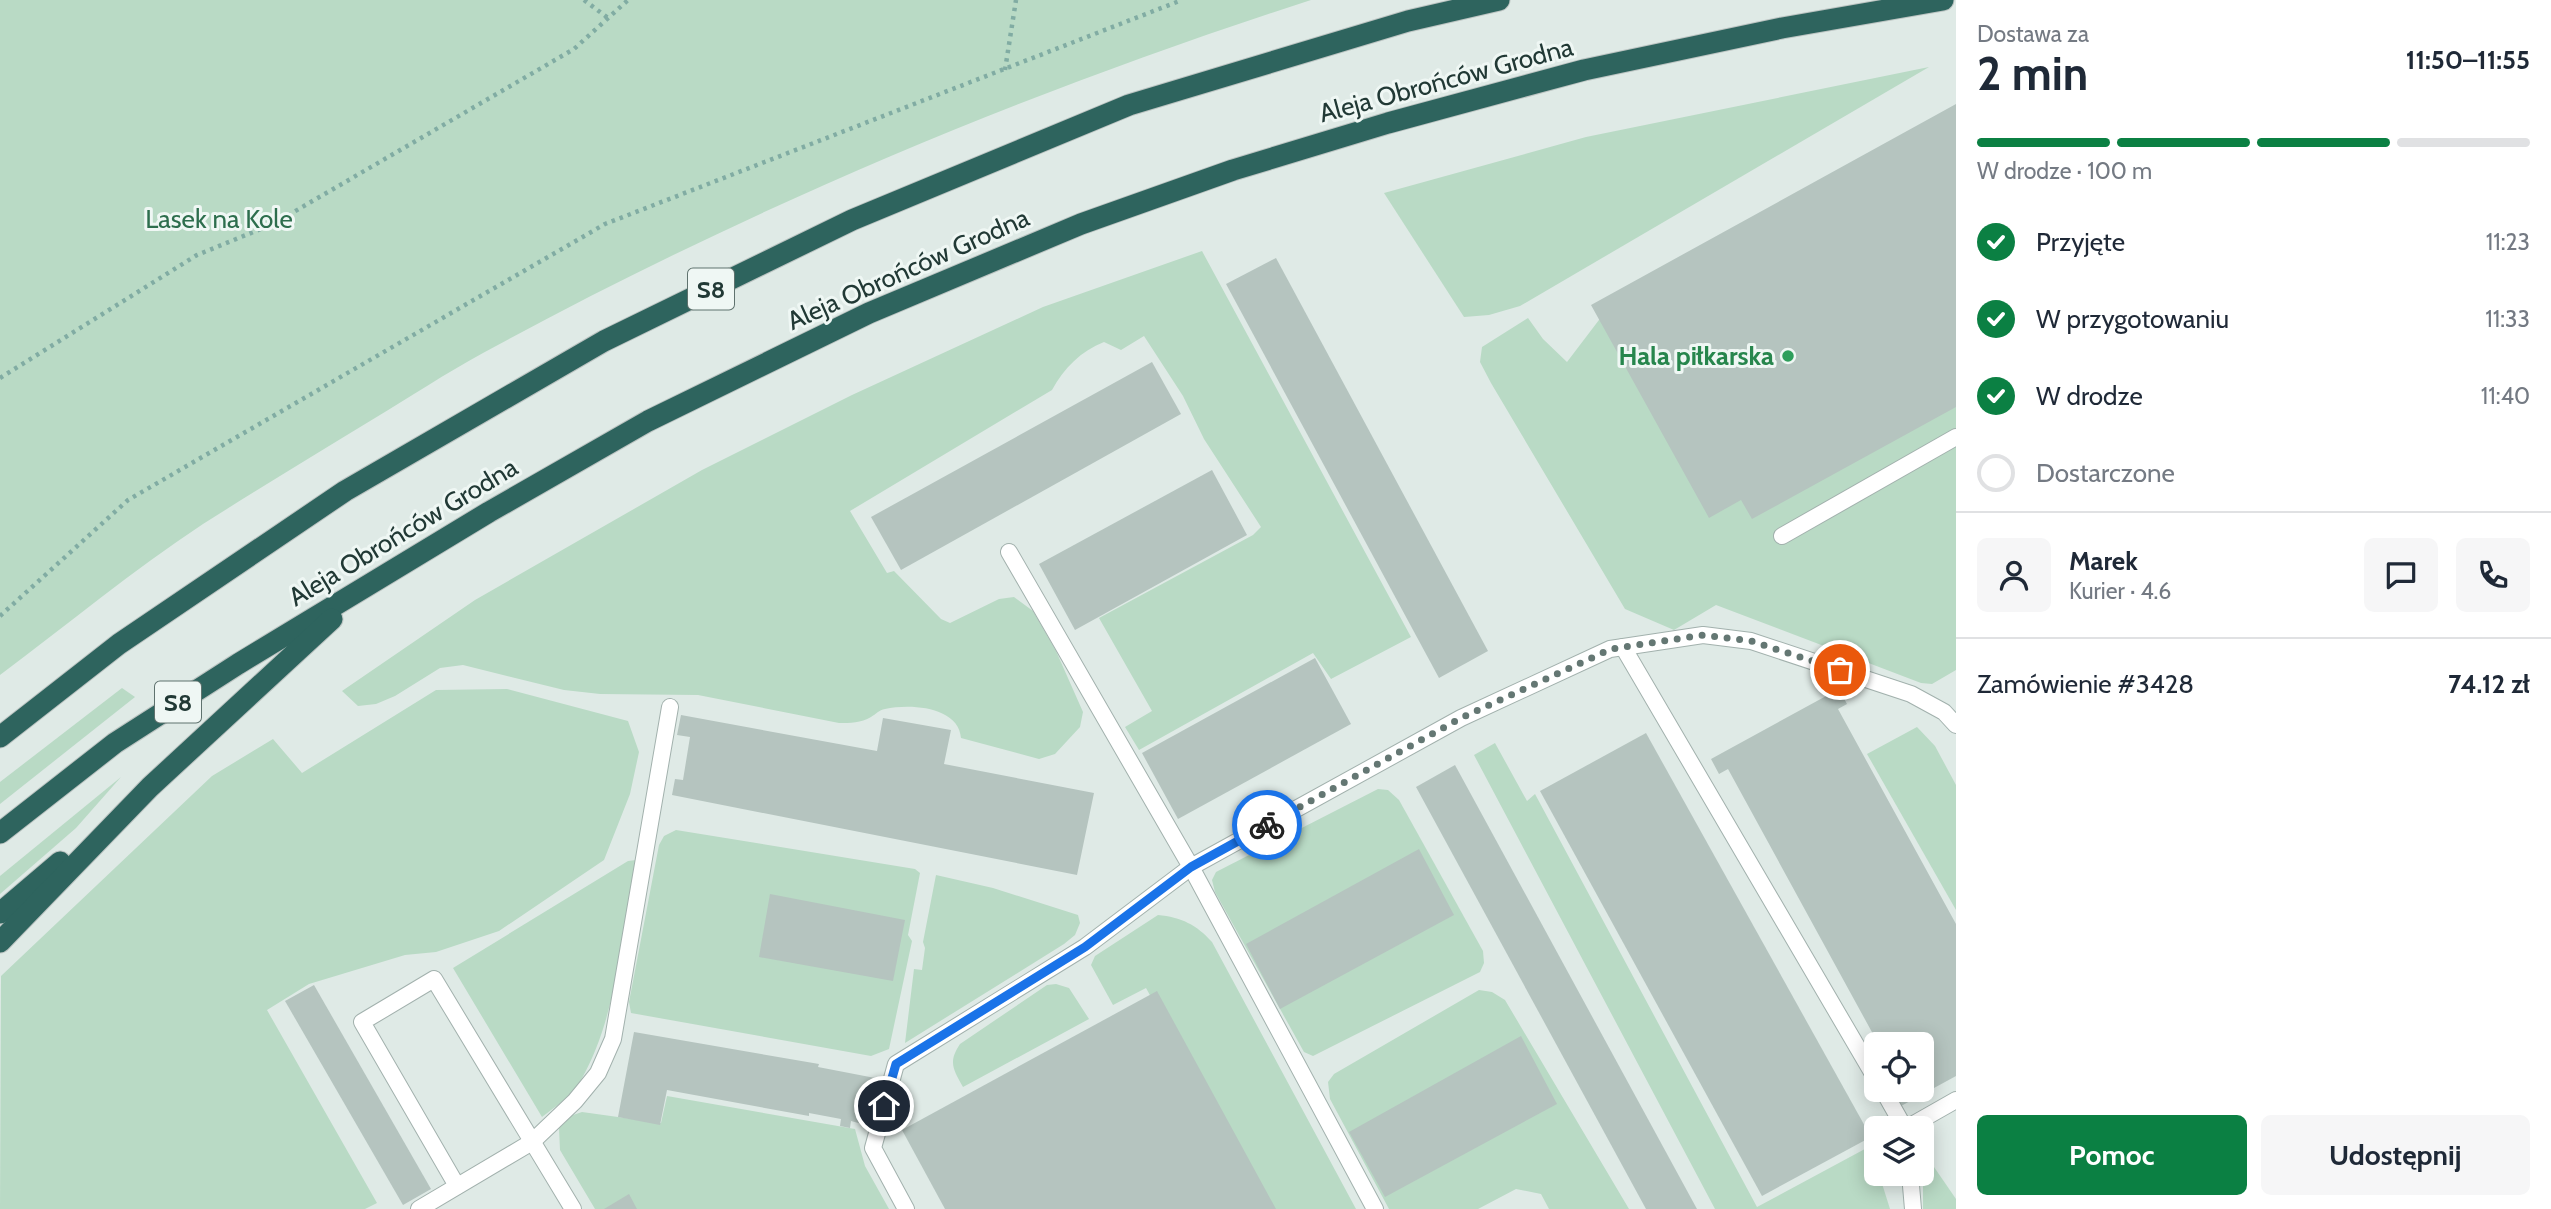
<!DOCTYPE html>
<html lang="pl">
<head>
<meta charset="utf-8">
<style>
  body { margin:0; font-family:Cabin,sans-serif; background:#f6f6f7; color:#1f2937; height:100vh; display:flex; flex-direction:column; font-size:26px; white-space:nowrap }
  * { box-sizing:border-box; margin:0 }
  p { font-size:23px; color:#747a83 }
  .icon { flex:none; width:38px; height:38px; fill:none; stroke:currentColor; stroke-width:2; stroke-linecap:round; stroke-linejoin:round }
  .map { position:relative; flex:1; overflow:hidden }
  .details { display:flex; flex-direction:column; background:#fff; width:595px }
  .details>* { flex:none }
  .tools { position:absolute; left:1864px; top:1032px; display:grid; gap:14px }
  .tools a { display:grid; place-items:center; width:70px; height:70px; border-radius:10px; background:#fff; box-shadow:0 4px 18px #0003; font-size:35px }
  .pin { position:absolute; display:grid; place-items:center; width:60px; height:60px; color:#fff; margin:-30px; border:4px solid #fff; border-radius:50%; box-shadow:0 2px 7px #0007 }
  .courier { position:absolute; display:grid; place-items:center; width:70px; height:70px; margin:-35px; border:5px solid #1a73e8; border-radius:50%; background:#fff; color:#222; box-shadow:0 2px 9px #0007 }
  .headline em { font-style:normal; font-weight:800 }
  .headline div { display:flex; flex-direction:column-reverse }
  .headline { display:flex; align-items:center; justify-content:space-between; height:119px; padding:0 21px }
  h1 { font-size:46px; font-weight:800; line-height:52px }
  .bar { display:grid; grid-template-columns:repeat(4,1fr); gap:10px 7px; align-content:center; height:84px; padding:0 21px }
  .bar i { height:9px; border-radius:5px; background:#e0e1e3 }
  .bar .on { background:#0b8043 }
  .bar p { grid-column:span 4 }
  .line { display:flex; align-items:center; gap:18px; padding:0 21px; border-top:2px solid #e0e1e3 }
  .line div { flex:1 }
  .round { display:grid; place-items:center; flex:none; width:74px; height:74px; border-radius:10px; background:#f6f6f7 }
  ol { padding:0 21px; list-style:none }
  li { display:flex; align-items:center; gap:21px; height:77px }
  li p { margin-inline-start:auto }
  li .icon { padding:7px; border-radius:50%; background:#0b8043; color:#fff; stroke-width:4 }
  li:last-child { color:#747a83 }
  li i { width:38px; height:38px; border:4px solid #e0e1e3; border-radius:50% }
  .cta { display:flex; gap:14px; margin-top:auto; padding:14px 21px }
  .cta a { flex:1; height:80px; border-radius:10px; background:#0b8043; color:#fff; font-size:28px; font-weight:800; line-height:80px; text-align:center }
  .cta a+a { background:#f6f6f7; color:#1f2937 }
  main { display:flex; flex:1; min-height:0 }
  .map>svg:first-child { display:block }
  .green { fill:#b9dac5 }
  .building { fill:#b5c4bf }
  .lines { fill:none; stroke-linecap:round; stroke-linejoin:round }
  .service-casing { stroke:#a2b1ad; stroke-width:18 }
  .motorway-casing { stroke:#bcc4c2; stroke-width:23 }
  .path { stroke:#81aca3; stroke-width:4.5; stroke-dasharray:3.5 5; stroke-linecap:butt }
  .service { stroke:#fff; stroke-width:16 }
  .motorway { stroke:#2e645e; stroke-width:21 }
  .done { stroke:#647773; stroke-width:7; stroke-dasharray:0 12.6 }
  .route { stroke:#1a73e8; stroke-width:9 }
  .leisure-dot { fill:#2e9e5b; stroke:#eff7f4; stroke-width:2.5 }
  .labels { text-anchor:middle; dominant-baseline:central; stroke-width:6; stroke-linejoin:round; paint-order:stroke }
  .shield { fill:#eff7f4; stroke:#5f726e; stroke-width:2 }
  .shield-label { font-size:24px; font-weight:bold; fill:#213935 }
  .street-label { font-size:26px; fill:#213935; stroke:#eff7f4 }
  .park-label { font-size:26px; fill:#2d6e4d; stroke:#eff7f4 }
  .leisure-label { font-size:26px; font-weight:bold; fill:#27864d; stroke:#eff7f4; text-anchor:end }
</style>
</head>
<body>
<main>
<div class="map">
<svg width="1956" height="1209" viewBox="0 0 1956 1209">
  <rect width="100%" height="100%" fill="#dfeae6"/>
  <g class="green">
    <path d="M0 0H1311C1025 92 747 209 483 353 446 373 410 397 375 418 317 453 260 488 203 524 133 570 67 625 0 675Z"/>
    <polygon points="1929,67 1520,306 1489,315 1464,317 1384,193 1586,137"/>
    <polygon points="1956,116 1956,670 1932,684 1921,683 1716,605 1674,630 1625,609 1491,383 1480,362 1482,347 1528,318 1543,339 1567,362 1602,316"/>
    <path d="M1202 251 1411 637 1331 679 1313 653 1139 750 1125 727 1152 711 1099 618 1253 535 1261 527 1204 439 1183 396 1144 336 1121 350 1104 342C1081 351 1064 368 1052 390L850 511 887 573 894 571 941 619 950 623 999 599 1014 597 1033 611 1056 651 1083 712 1080 727 1055 754 1039 759 961 738C959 707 911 703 885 709 879 710 876 714 871 717 861 723 850 723 839 723L698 695 600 694 564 690 463 665 440 668 395 696 376 704 358 706 342 691 475 600 702 470 852 395 1043 307Z"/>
    <polygon points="122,688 135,697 0,804 0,782"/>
    <polygon points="507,689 628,721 639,752 630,794 604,860 499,931 436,952 405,955 309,984 267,1010 377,1203 365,1209 0,1209 1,976 212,776 273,739 302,773 436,690"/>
    <polygon points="1917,727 1935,746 1956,785 1956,910 1867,754"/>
    <polygon points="1495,743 1527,801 1535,794 1757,1207 1876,1143 1876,1174 1879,1174 1890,1209 1715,1209 1474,755"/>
    <polygon points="121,777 76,828 0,894 0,876"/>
    <polygon points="1378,789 1388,790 1399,800 1483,951 1484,963 1480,972 1313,1056 1304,1052 1215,892 1212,880 1216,872"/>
    <polygon points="676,830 915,869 920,873 908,935 912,941 889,1049 871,1056 631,1013 629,1002 659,845 664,836"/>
    <path d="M636 860C622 931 618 1015 581 1080 572 1096 556 1106 542 1117L453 968 628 861Z"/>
    <polygon points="936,875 993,888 1078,915 1080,923 1075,935 1064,944 905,1043 914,969 922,970 925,948 923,942"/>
    <path d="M1158 915C1181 917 1197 925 1212 942L1356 1209H1268L1146 988 1113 1005 1091 965 1095 956Z"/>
    <path d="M1056 984 1069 988 1089 1019 963 1087C953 1069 948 1062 960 1044L1047 985Z"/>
    <polygon points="1479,990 1492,992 1505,1000 1629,1209 1549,1209 1541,1194 1516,1189 1478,1209 1389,1209 1330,1099 1328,1082 1334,1074"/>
    <polygon points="667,1096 855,1129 865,1166 889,1209 595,1209 560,1150 559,1128 570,1116 582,1112 661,1123"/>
    <polygon points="1934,1167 1956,1199 1956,1209 1923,1209 1923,1178"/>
  </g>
  <g class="building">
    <polygon points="1956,104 1956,407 1752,519 1741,500 1709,518 1591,305"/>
    <polygon points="1276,258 1488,651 1439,678 1226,284"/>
    <polygon points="1152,362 1181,414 901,570 871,517"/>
    <polygon points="1212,470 1247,535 1075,630 1039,564"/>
    <polygon points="1315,658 1351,724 1178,819 1142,753"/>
    <polygon points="1839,689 1847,704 1838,709 1956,924 1956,1076 1901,1106 1892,1090 1922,1090 1922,1045 1879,1045 1728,769 1719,774 1711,759"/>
    <polygon points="681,715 877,751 883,718 951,730 944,764 1094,793 1077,875 672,795 675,779 683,780 690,737 677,735"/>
    <polygon points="1646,733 1871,1137 1762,1196 1540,791"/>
    <polygon points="1455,765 1697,1209 1646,1209 1416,787"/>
    <polygon points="1419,849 1454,915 1280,1009 1246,944"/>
    <polygon points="770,894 905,920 893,981 759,957"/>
    <polygon points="314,985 431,1189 403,1205 285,1001"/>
    <polygon points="1157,991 1276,1209 945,1209 902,1130"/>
    <polygon points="634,1032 819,1064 818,1067 875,1078 866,1125 851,1121 850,1128 840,1126 841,1119 809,1113 809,1116 667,1090 660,1125 618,1117"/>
    <polygon points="1521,1036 1557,1104 1385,1197 1349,1132"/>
    <polygon points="629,1194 637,1209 604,1209"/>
  </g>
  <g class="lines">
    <defs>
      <g id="service">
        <polyline points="1782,536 1956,437"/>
        <polyline points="1009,552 1191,867 1375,1209"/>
        <polyline points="1623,647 1876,1079"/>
        <polyline points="1883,1090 1905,1129 1956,1100"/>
        <polyline points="1910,1174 1913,1209"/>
        <polyline points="457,1186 362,1022 434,979 573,1209"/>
        <polyline points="419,1209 532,1142 575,1101 598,1073 613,1039 670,707"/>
        <polyline points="906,1209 873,1148 896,1064 1085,947 1191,867 1461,718 1610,649 1703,635 1751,641 1911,694 1944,712 1956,725"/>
      </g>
      <g id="motorway">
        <polyline points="0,737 119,644 345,491 604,341 852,220 1129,105 1408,21 1499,0"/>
        <polyline points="0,833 115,743 238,664 489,512 648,421 869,313 1081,224 1233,170 1388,123 1584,70 1782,28 1943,0"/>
        <polyline points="0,913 60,862"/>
        <polyline points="0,942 150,787 332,619"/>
      </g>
    </defs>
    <use href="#service" class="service-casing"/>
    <use href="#motorway" class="motorway-casing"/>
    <g class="path">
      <polyline points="584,0 608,18"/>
      <polyline points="1005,70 1016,0"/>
      <polyline points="0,378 197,255 273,224 574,49 628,0"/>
      <polyline points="0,616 128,500 605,224 1182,0"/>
    </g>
    <use href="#service" class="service"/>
    <use href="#motorway" class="motorway"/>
  </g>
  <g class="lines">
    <polyline class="done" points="1267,825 1461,718 1611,649 1703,635 1751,641 1840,670"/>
    <polyline class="route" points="884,1106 896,1064 1085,947 1191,867 1267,825"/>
  </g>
  <circle class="leisure-dot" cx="1788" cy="356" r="7"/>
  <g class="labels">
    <g class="shield">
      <rect x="688" y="268.5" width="46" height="41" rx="5"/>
      <rect x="155" y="681.5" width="46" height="41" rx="5"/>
    </g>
    <g class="shield-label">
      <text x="711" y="289">S8</text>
      <text x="178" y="702">S8</text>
    </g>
    <g class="street-label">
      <text transform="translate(1446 80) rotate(-15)">Aleja Obrońców Grodna</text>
      <text transform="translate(908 269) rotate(-24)">Aleja Obrońców Grodna</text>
      <text transform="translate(403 532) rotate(-31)">Aleja Obrońców Grodna</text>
    </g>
    <g class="park-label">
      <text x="219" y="219">Lasek na Kole</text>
    </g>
    <g class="leisure-label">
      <text x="1774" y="356">Hala piłkarska</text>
    </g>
  </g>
</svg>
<div class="tools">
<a><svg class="icon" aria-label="locate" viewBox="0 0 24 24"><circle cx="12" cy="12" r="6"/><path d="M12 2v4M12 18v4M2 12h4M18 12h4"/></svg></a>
<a><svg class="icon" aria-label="layers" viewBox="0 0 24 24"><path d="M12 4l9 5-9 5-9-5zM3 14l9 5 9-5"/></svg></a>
</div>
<div class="pin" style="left:1840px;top:670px;background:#ea580c"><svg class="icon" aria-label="bag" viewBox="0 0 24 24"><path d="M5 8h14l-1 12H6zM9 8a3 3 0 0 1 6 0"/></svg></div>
<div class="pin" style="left:884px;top:1106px;background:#1f2937"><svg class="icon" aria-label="home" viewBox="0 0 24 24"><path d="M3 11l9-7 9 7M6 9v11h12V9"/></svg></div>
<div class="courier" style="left:1267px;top:825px"><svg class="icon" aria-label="bike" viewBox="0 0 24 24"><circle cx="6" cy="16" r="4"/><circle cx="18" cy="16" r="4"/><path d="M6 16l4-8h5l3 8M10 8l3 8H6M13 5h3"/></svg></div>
</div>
<section class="details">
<div class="headline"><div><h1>2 min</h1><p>Dostawa za</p></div><em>11:50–11:55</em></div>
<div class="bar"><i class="on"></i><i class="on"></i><i class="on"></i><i></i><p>W drodze · 100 m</p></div>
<ol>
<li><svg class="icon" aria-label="check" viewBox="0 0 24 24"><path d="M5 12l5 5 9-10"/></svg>Przyjęte<p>11:23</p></li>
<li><svg class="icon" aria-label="check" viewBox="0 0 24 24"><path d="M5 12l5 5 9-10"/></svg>W przygotowaniu<p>11:33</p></li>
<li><svg class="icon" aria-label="check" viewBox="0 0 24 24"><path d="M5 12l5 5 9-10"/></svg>W drodze<p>11:40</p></li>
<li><i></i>Dostarczone</li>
</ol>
<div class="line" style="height:126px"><a class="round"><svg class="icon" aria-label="person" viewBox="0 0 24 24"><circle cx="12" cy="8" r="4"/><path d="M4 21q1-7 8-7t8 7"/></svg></a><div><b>Marek</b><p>Kurier · 4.6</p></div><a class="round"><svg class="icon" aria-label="chat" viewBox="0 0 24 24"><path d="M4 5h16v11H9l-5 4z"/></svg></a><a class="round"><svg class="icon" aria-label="phone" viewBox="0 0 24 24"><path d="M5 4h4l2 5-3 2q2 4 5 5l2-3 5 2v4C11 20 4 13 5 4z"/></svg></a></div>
<div class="line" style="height:91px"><div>Zamówienie #3428</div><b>74.12 zł</b></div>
<div class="cta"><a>Pomoc</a><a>Udostępnij</a></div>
</section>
</main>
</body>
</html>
